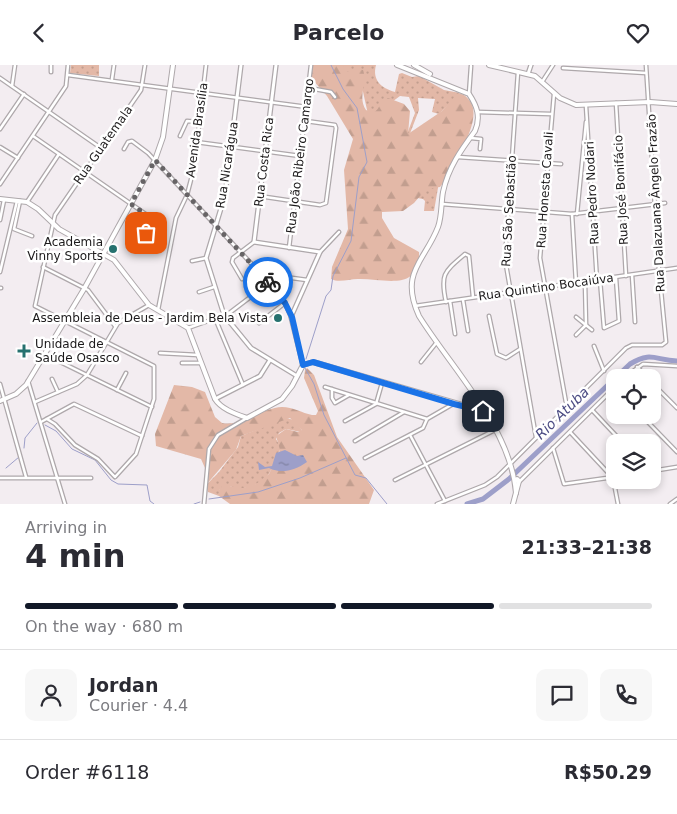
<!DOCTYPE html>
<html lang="en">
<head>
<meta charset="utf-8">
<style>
  body { margin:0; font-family:"DejaVu Sans",sans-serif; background:#f7f7f7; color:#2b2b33; height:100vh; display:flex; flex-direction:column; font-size:19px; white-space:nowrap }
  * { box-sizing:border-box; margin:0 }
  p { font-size:16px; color:#7c7c81 }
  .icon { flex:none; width:28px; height:28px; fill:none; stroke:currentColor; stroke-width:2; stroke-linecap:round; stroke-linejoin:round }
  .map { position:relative; height:439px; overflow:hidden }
  .panel { display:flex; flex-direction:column; background:#fff; flex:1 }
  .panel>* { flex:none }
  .tools { position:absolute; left:606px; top:304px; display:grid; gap:10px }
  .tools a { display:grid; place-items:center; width:55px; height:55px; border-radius:10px; background:#fff; box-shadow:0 2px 8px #0003; font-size:25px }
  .pin { position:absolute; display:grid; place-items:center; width:42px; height:42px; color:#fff; margin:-21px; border-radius:10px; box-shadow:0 2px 8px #0006 }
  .courier { position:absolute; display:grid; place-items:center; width:50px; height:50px; margin:-25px; border:4px solid #1a73e8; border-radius:50%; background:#fff; color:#222; box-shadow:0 1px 6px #0007 }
  .summary em { font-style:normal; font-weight:700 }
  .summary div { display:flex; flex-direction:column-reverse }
  .summary { display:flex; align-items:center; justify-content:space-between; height:85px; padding:0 25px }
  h1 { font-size:32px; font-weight:700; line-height:38px }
  .bar { display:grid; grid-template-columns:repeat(4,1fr); gap:8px 5px; align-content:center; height:60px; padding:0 25px }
  .bar i { height:6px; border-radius:4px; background:#e1e1e2 }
  .bar .active { background:#111827 }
  .bar p { grid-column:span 4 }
  .line { display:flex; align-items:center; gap:12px; padding:0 25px; border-top:1px solid #e1e1e2 }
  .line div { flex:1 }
  .round { display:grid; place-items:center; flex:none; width:52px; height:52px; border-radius:10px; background:#f7f7f7 }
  header { display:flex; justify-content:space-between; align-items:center; height:65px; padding:0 25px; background:#fff; font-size:22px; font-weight:700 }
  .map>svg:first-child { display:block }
  .grass { fill:url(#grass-dots) }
  .forest { fill:url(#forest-firs) }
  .water { fill:url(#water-ripples) }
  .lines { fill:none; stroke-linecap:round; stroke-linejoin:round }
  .stream { stroke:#9d9fc9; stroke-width:1 }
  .river { stroke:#9d9fc9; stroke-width:5 }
  .minor-casing { stroke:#aea8ab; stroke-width:5 }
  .tertiary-casing { stroke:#aea8ab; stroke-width:5.5 }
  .secondary-casing { stroke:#aea8ab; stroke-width:6 }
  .minor { stroke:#fff; stroke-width:2.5 }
  .tertiary { stroke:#fff; stroke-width:3 }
  .secondary { stroke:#fff; stroke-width:4 }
  .done { stroke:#676466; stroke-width:5; stroke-dasharray:0 9 }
  .route { stroke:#1a73e8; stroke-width:6 }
  .poi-dot { fill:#26716f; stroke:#fff; stroke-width:2 }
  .labels { text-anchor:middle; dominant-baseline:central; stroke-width:5; stroke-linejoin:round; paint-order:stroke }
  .street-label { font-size:12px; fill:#1c1a1b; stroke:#fff }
  .poi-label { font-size:12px; fill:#1c1a1b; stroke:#fff; text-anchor:end }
  .water-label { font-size:14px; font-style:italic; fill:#4d4d84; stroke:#fff }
</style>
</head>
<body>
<header><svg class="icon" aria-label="back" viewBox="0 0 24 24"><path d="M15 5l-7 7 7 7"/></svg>Parcelo<svg class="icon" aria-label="heart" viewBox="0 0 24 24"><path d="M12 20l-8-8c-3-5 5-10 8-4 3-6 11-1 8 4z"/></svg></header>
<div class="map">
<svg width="677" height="439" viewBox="0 0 677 439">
  <defs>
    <pattern id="grass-dots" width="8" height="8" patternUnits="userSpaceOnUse" patternTransform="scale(1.25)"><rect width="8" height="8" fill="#e3b8a7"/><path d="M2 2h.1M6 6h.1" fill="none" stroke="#c29e8f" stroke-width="1.8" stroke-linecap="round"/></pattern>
    <pattern id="forest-firs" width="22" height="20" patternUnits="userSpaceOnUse" patternTransform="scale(1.25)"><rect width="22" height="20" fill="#e3b8a7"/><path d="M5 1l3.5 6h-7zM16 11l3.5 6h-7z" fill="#c29e8f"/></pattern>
    <pattern id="water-ripples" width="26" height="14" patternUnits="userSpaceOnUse" patternTransform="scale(1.25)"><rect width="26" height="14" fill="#9d9fc9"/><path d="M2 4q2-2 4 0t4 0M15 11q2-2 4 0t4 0" fill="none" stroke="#7f81a2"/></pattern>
  </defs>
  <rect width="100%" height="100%" fill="#f3edf1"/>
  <g class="grass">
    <polygon points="71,0 99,0 99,11 70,8"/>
    <path d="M341 0H376C372 15 381 23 395 27L399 9 402 8 412 12 419 11 444 25 460 28 439 49 432 47 435 34 418 33 419 45 409 71 457 60 473 54 439 117 434 146H424L425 136 423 134 401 130 407 69 415 48 409 32 400 31 369 54 360 13 350 14Z"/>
    <path d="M286 353 294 355 302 365 301 367 286 364 279 368 276 374 280 381V385C275 392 274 400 270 407 263 420 242 427 230 421L219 425V431L208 427 206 420 219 407 238 382 241 371Z"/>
  </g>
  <g class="forest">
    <path d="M312 0H343L346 6 349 7 356 4 363 5C368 18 357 32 366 45L373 48C381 44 379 35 388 33L404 39 410 46 408 69 442 46 457 29C463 28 466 31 470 36 484 56 452 99 443 118L440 122 426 124 414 138 403 146 382 147V153L394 173 419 187C421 228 382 213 358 214 349 214 339 218 331 214L332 202 348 164 344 105 353 74 327 31 311 13Z"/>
    <path d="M307 303 314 310 337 372 374 425 369 439H230L219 431V425L223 420 243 423 256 419 269 409 280 385 276 371 286 364 298 367 302 365 290 353 241 371 236 385 206 420 205 403 201 394 156 381 155 369 174 320 192 322 205 327 215 352 222 358C243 362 261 343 282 342 293 342 302 348 312 350H316L318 346 304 313 305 305Z"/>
  </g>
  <path class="water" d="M285 385 297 391 303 390 307 397C294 406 281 409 269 403L259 405 258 397 265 402 272 401 276 388Z"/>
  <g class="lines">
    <g class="stream">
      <polyline points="306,294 326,231 331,225 333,211 351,176 359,112 367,97 357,43 343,24 331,0"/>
      <polyline points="305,303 314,319 324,350 355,410 366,413 387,439"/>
      <polyline points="45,360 56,366 72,384 95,395 111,415 118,419 147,420 150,436 154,439"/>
      <polyline points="24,383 25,373 37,358"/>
      <polyline points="6,403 19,392"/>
      <polyline points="209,434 258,427 300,413 346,393"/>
      <polyline points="194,439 200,437"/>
    </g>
    <path class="river" d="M467 439 483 434 509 414 630 299C651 286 655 295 677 296"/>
    <defs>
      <g id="minor">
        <polyline points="51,0 51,7"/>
        <polyline points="563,3 646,8"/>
        <polyline points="518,7 505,194 536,372"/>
        <polyline points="68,10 307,42"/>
        <polyline points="0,13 101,83"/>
        <polyline points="112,14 114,0"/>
        <polyline points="542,17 553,0"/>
        <polyline points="12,21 15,0"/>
        <polyline points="309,23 331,27 335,32"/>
        <polyline points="469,29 471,1"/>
        <polyline points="554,29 540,193 567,343"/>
        <polyline points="616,38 626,211"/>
        <polyline points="586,41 597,216"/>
        <polyline points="478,47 551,49"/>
        <polyline points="0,64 24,29"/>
        <polyline points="33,71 147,150 146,168 138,181"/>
        <polyline points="180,71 187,56 198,57"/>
        <polyline points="471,73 481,74 480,84"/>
        <polyline points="196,77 300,91"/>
        <polyline points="0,82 18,93"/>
        <polyline points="124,84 128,77 132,76 148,88 261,209 285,238 291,252"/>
        <polyline points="458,92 561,99"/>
        <polyline points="0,119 66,21 68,0"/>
        <polyline points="259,131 320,140 326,138 336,63 335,60 306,56"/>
        <polyline points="20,136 14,164 32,171"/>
        <polyline points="27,137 59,89"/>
        <polyline points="442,139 572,149 665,138"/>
        <polyline points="572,149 576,218"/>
        <polyline points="577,149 586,57"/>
        <polyline points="0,155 4,135"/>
        <polyline points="289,183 311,0"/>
        <polyline points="320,187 339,167"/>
        <polyline points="192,196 206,193"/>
        <polyline points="43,202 88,225 115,261"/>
        <polyline points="0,207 17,136"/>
        <polyline points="263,209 307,215"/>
        <polyline points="632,210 635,257"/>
        <polyline points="242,214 232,197 233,193 254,177"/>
        <polyline points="600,215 604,263 619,256 616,213"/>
        <polyline points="0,223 1,223"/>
        <polyline points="199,227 214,222"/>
        <polyline points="463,235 468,266"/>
        <polyline points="450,236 455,269"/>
        <path d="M446 237C440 209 444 207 465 189L469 191 473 232"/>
        <polyline points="415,241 677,203"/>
        <polyline points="158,245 176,153 187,130 194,103 206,0"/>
        <polyline points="489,251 497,289 506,293 520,284"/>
        <polyline points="576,252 592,265"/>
        <polyline points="215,253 243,320"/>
        <polyline points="255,253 259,258 285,238"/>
        <polyline points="188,263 228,249 257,227"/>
        <polyline points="576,270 586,260 585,217"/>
        <polyline points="594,281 604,306"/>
        <polyline points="160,288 198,290"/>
        <polyline points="44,289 152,342"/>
        <polyline points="421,297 437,277"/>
        <polyline points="182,298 201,298"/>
        <polyline points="637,302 647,312"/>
        <polyline points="625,312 643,299 677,301"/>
        <polyline points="52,314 58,327"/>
        <polyline points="28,316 65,439"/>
        <polyline points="652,318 677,343"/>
        <polyline points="0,319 26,412"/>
        <polyline points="325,322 427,354"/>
        <polyline points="332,324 332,333 335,338 349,330"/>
        <polyline points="117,325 126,308"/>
        <polyline points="35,337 77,319 87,310 118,258 149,240"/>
        <polyline points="592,345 623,378"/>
        <polyline points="641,350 677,387"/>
        <polyline points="47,354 55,359 75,380 98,394 115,412 136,389 154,334 154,301 35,241 55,150 141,25 145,0"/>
        <polyline points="345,356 376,339 382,318"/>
        <polyline points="41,357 74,339 142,371"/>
        <polyline points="570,367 613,413 618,439"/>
        <polyline points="410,370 445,436"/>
        <polyline points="355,376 404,347"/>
        <polyline points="553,383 564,419 614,412"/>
        <polyline points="365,393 423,363 427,354 453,339"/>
        <polyline points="652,406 677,402"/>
        <polyline points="0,413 91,413"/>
        <polyline points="395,415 495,365"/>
        <polyline points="519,417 615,322"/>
        <polyline points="204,439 209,384 218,370 247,353"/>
        <polyline points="437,439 485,420 497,412 626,283 632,280 662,280 666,277 659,205 646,0"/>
        <polyline points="670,439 677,434"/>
      </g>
      <g id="tertiary">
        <polyline points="241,0 225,130 206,193 224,250 251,283 297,311"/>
        <polyline points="276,0 254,177 320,187 291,252 303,300"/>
        <polyline points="528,9 531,0"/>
        <polyline points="215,334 260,311 270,295"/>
      </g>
      <g id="secondary">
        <path d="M397 0 469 29C477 41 481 52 475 66 461 85 448 103 443 127 441 138 442 151 438 162 425 196 399 207 419 251 452 304 511 363 516 428"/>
        <polyline points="414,0 430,9"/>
        <polyline points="489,0 535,11 560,33 576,40 650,37 677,39"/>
        <path d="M0 134 27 137 38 144 59 164 114 195 149 240 188 263 215 334C221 344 236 349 247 353L282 334 292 321 303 300 313 297 483 346"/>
        <polyline points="0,336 16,329 26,320 84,224 155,95 163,72 173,0"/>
        <polyline points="513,439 519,416 517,414 515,416"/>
      </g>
    </defs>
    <use href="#minor" class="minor-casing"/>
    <use href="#tertiary" class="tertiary-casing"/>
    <use href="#secondary" class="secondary-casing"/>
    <use href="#minor" class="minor"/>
    <use href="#tertiary" class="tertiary"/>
    <use href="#secondary" class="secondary"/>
  </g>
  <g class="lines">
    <polyline class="done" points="146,168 147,150 131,139 155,95 268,217"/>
    <polyline class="route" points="268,217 285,238 292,252 303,300 313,297 454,339 483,346"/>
  </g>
  <g class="poi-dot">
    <circle cx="113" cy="184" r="5"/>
    <circle cx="278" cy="253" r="5"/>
    <path d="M21.5 278.5h5v5h5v5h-5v5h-5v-5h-5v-5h5z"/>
  </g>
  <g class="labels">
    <g class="street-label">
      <text transform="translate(197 65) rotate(-82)">Avenida Brasília</text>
      <text transform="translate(103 80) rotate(-55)">Rua Guatemala</text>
      <text transform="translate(300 91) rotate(-83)">Rua João Ribeiro Camargo</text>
      <text transform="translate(264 97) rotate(-83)">Rua Costa Rica</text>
      <text transform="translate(227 100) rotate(-81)">Rua Nicarágua</text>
      <text transform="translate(545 125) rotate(-86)">Rua Honesta Cavali</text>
      <text transform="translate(621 125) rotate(-93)">Rua José Bonifácio</text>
      <text transform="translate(592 128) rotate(-93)">Rua Pedro Nodari</text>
      <text transform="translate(656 138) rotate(-93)">Rua Dalazuana Ângelo Frazão</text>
      <text transform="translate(509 146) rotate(-87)">Rua São Sebastião</text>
      <text transform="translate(546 222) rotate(-8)">Rua Quintino Bocaiúva</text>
    </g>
    <g class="poi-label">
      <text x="103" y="177">Academia<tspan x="103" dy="14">Vinny Sports</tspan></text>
      <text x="268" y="253">Assembleia de Deus - Jardim Bela Vista</text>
      <text x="35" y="279" text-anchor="start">Unidade de<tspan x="35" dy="14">Saúde Osasco</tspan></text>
    </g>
    <g class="water-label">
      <text transform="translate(562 348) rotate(-44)">Rio Atuba</text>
    </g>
  </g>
</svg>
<div class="tools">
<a><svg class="icon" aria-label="locate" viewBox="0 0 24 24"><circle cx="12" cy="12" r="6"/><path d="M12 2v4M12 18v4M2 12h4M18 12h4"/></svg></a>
<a><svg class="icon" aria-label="layers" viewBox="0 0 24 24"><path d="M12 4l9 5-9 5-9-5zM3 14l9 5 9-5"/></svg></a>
</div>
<div class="pin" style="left:146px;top:168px;background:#ea580c"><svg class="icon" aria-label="bag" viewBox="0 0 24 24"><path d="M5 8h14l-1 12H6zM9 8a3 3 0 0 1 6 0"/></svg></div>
<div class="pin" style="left:483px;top:346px;background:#1f2937"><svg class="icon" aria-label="home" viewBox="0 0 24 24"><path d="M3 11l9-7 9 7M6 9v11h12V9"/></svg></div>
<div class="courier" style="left:268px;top:217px"><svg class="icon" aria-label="bike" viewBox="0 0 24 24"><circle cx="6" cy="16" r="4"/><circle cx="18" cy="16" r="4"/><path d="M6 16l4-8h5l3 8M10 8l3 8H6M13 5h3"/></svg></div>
</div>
<section class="panel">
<div class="summary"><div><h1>4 min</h1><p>Arriving in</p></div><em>21:33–21:38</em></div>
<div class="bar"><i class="active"></i><i class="active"></i><i class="active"></i><i></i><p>On the way · 680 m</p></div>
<div class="line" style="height:90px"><a class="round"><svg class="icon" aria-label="person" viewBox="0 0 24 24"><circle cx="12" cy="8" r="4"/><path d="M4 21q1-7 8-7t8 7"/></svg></a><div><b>Jordan</b><p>Courier · 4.4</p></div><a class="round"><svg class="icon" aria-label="chat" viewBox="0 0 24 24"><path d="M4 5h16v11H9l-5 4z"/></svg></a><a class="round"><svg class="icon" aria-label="phone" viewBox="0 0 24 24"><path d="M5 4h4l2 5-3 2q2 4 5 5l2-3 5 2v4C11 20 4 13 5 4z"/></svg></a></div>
<div class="line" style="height:65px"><div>Order #6118</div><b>R$50.29</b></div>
</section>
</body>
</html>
